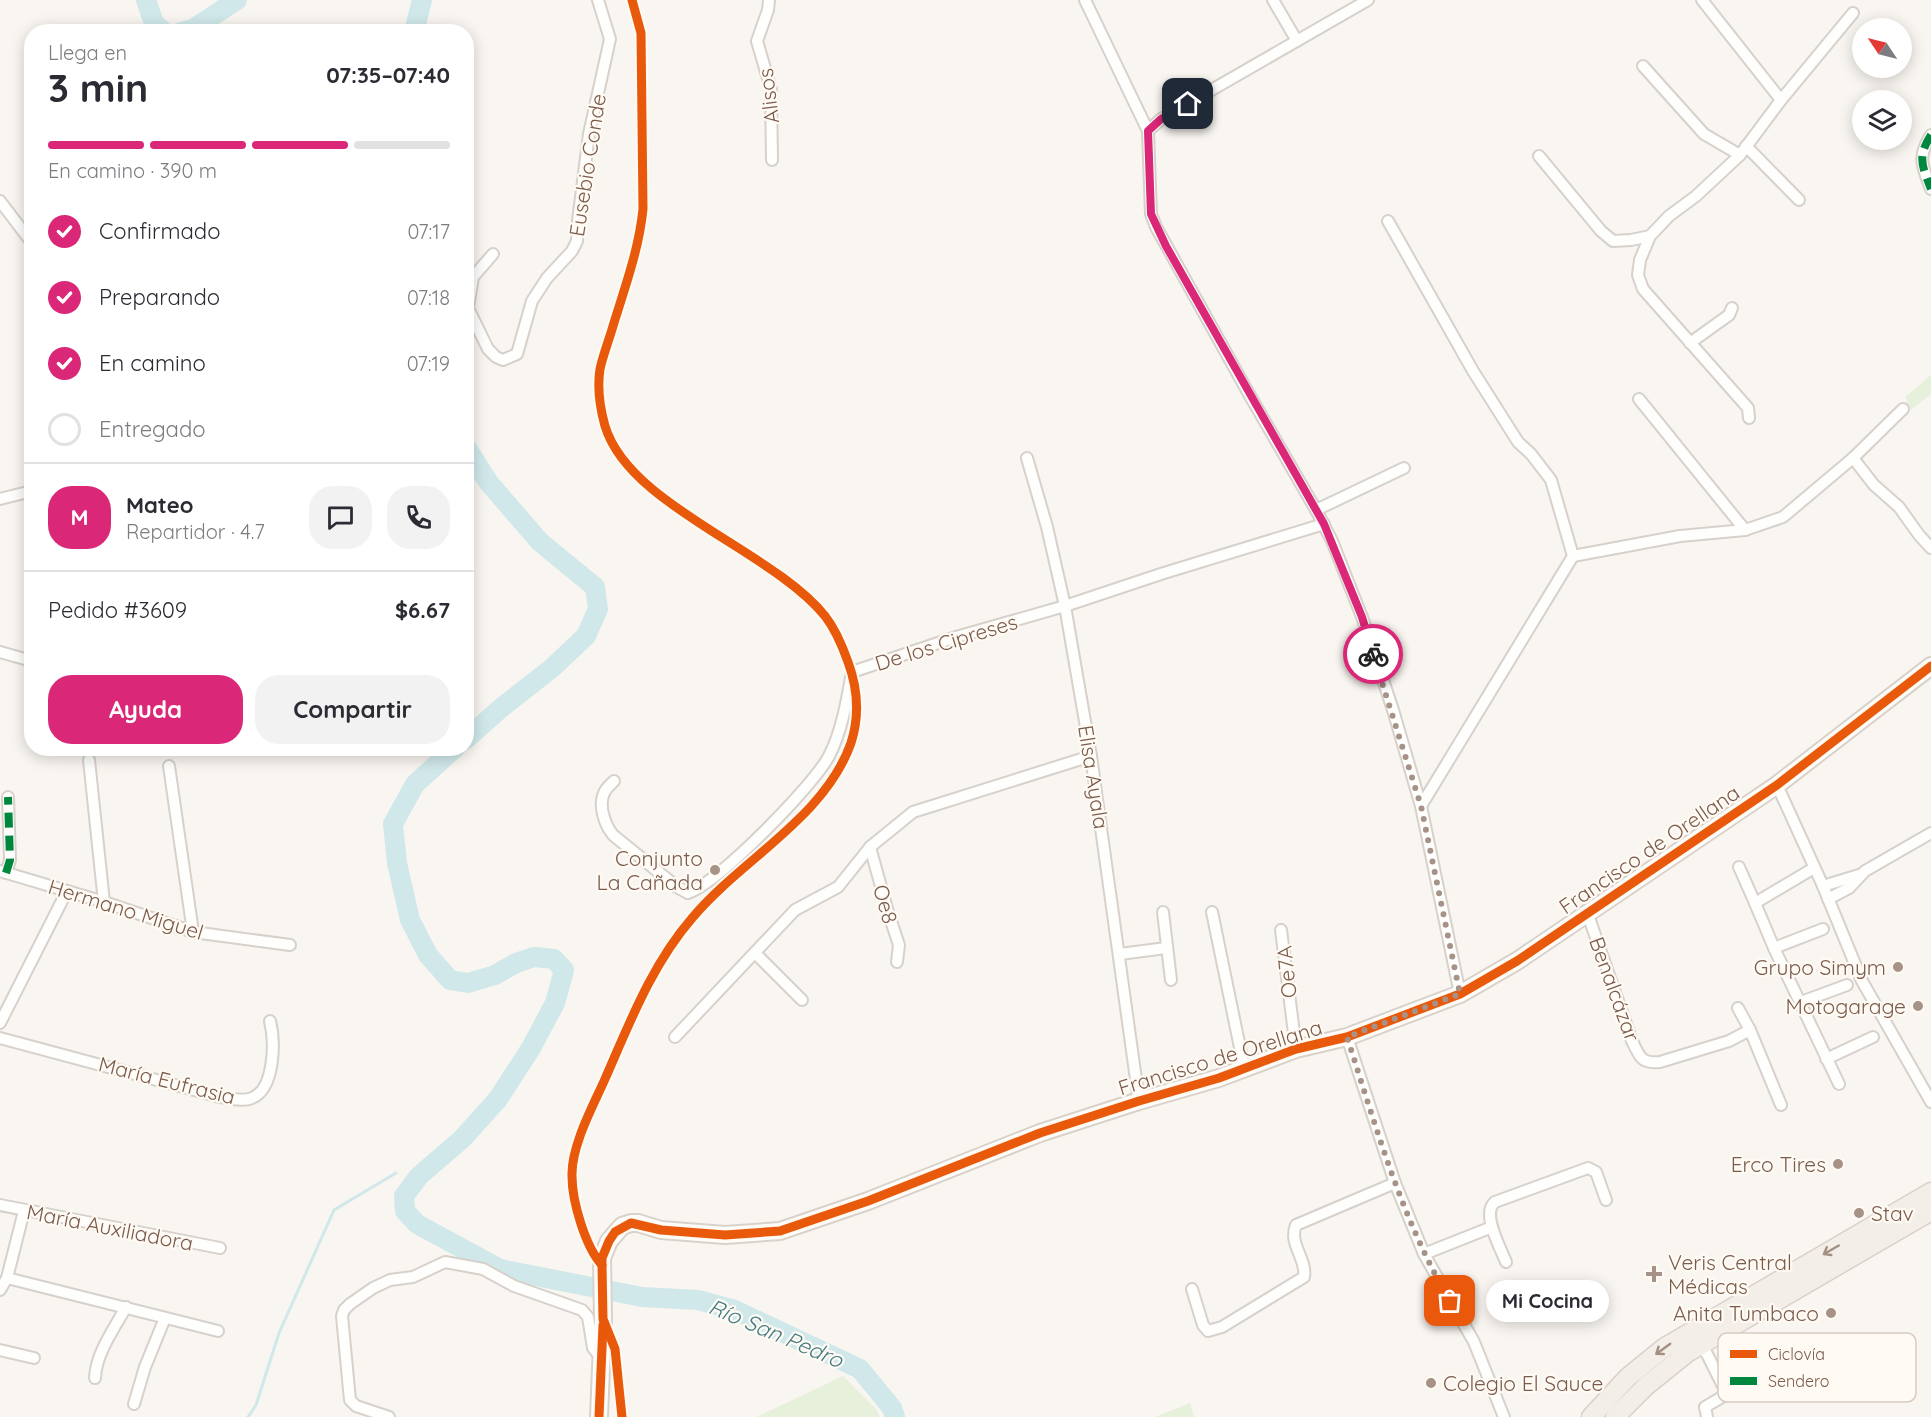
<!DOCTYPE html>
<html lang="es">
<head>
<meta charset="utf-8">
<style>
  body { margin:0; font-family:Quicksand,sans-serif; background:#f2f2f3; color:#2b2b33; height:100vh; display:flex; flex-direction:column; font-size:22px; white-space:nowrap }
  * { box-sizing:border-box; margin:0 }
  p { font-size:20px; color:#7c7c81 }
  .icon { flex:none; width:33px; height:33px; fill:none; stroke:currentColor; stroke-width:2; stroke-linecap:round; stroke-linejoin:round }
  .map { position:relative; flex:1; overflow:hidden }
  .drawer { position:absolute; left:24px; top:24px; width:450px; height:732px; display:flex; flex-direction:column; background:#fff; border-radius:24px; box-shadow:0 3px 15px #0003 }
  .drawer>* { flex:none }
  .needle { width:39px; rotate:305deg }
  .controls { position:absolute; left:1852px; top:18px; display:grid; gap:12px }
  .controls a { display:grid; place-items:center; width:60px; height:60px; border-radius:50%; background:#fff; box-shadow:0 3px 15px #0003; font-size:30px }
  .pin { position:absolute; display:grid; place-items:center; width:51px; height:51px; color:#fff; margin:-26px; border-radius:12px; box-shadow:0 3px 9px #0006 }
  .courier { position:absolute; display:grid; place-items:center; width:60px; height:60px; margin:-30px; border:4px solid #db2777; border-radius:50%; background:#fff; color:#222; box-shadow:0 2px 8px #0007 }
  .bubble { position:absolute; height:42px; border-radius:21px; background:#fff; box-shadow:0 3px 15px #0003; font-size:20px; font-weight:700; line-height:42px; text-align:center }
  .summary em { font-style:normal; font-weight:700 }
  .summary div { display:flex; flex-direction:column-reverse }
  .summary { display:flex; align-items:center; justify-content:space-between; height:102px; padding:0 24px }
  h1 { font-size:39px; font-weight:700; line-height:45px }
  .bar { display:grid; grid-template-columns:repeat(4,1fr); gap:9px 6px; align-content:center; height:72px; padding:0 24px }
  .bar i { height:8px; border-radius:4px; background:#e1e1e2 }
  .bar .selected { background:#db2777 }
  .bar p { grid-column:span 4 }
  .line { display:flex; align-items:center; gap:15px; padding:0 24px; border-top:2px solid #e1e1e2 }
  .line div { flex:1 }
  .round { display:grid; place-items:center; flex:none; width:63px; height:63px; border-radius:24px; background:#f2f2f3 }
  ol { padding:0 24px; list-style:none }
  li { display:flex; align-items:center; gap:18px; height:66px }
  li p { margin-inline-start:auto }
  li .icon { padding:6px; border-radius:50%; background:#db2777; color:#fff; stroke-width:4 }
  li:last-child { color:#7c7c81 }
  li i { width:33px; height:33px; border:3px solid #e1e1e2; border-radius:50% }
  .button { display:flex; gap:12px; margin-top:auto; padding:12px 24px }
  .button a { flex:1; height:69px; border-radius:24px; background:#db2777; color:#fff; font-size:24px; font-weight:700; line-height:69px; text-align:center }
  .button a+a { background:#f2f2f3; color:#2b2b33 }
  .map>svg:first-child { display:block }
  .green { fill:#e7f0db }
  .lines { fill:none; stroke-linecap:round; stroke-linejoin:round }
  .stream { stroke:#d0e8ea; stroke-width:3 }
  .river { stroke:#d0e8ea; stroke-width:20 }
  .street-casing { stroke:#d7d1cb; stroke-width:14 }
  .secondary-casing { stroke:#d9d2cb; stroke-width:20 }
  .primary-casing { stroke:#dad1cc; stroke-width:21 }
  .street { stroke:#fefefd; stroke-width:10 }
  .secondary { stroke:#fefefd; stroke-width:16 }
  .primary { stroke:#f3eee8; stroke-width:18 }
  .quiet { stroke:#00873e; stroke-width:8; stroke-dasharray:15 8; stroke-linecap:butt }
  .cycleway-casing { stroke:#fffaf3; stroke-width:13 }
  .cycleway { stroke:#e8590c; stroke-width:9 }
  .oneway { stroke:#a48f83 }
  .done { stroke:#a69286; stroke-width:6; stroke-dasharray:0 10.8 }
  .route { stroke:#db2777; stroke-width:8 }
  .poi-dot { fill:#a69286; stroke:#fffaf3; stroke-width:2 }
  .labels { text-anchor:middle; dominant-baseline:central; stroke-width:4.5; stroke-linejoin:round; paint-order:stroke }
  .street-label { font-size:21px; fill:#7a5c4d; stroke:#fffaf3 }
  .poi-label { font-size:21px; fill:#7a5c4d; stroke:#fffaf3; text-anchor:end }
  .water-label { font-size:22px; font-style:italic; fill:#437c86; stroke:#fffaf3 }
  .key { fill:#fffaf3; stroke:#d7cbc1; stroke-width:1.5 }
  .key-label { font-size:16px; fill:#7a5c4d }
</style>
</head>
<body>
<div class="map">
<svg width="1931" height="1417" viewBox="0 0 1931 1417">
  <rect width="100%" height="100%" fill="#f9f5f0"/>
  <g class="green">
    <polygon points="1931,375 1931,394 1911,410 1905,397"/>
    <polygon points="843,1376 877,1410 880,1417 757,1417"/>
    <polygon points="1190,1403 1194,1417 1155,1417"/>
  </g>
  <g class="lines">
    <polyline class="stream" points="248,1417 256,1405 279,1333 334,1210 396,1173"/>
    <g class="river">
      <polyline points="146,0 154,23 164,32"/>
      <polyline points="181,32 193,29 237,0"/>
      <polyline points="414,32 422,0"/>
      <polyline points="466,447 489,483 540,542 595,587 598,609 586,636 552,668 501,708 466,739"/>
      <polyline points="455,748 415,784 393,824 397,863 410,920 428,955 450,980 468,983 495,975 516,963 534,957 554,959 564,970 555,1003 531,1048 498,1099 462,1139 419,1176 404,1196 405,1211 417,1224 500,1269 642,1297 698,1300 735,1310 860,1369 892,1408 895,1417"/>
    </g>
    <defs>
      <g id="street">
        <polyline points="769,0 768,10 757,41 771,89 772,160"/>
        <polyline points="1085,0 1148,131 1151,214 1156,227 1249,394 1316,510 1332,541 1362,617 1393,710 1421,806 1460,994"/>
        <polyline points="1273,0 1297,41"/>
        <polyline points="1702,0 1781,100"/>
        <polyline points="1643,66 1704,134 1740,155"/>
        <polyline points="1148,131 1161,119 1368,0"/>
        <path d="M1931 135C1917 157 1922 166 1931 189"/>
        <polyline points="1746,146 1799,200"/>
        <polyline points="1539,156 1601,231 1613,241 1631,240 1650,236"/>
        <polyline points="0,201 32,243"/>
        <polyline points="1388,221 1473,371 1518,442 1531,454 1551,480 1573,556 1421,806"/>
        <polyline points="493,254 473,277 468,308 488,349 496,357 503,360 517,354 532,301 547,278 572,251 577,241 578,221 589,134 610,39 598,0"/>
        <polyline points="1690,343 1729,315 1732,308"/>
        <polyline points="1639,399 1745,530"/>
        <polyline points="1749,418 1748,408 1643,289 1638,275 1640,260 1650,236 1669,216 1696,196 1740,155 1781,100 1853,13"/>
        <polyline points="1027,458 1047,527 1065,606 1091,756 1139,1101"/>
        <polyline points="1853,458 1874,485 1899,507 1919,535 1931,548"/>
        <polyline points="0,499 32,491"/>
        <polyline points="1316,510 1404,468"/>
        <polyline points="1573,556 1680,536 1745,530 1783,517 1853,458 1903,409"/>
        <polyline points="0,652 32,661"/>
        <polyline points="89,760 104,902"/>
        <polyline points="169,766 193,932"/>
        <path d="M614 781C610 785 606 788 604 793 598 806 605 825 613 835L677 887 688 893C717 884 814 785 829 756 842 731 847 700 852 672L956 637 1065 606 1164 573 1324 524"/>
        <polyline points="1777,785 1823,886 1862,981 1931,1102"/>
        <polyline points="870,847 888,912 899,945 897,962"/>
        <polyline points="1739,867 1755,903"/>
        <polyline points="1814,868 1755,903 1774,948 1839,1084"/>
        <polyline points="0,871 104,902 193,932 290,945"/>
        <polyline points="6,873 10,860 8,797"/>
        <polyline points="1823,886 1859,875"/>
        <polyline points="1828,899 1849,888 1865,871 1931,833"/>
        <polyline points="1163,912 1171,980"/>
        <polyline points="1212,912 1244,1067"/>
        <path d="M1587 912 1632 1041C1640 1057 1641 1064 1660 1062L1729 1041 1750 1030"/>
        <polyline points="1281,930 1296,1049"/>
        <polyline points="1774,948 1823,929"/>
        <polyline points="755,953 802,1000"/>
        <polyline points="1120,954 1166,948"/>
        <polyline points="1801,1002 1847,985"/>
        <polyline points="1738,1008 1750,1030 1781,1105"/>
        <polyline points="0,1023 67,891"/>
        <polyline points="675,1037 795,910 838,887 870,847 913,812 1091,756"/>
        <polyline points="1347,1037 1395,1183 1424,1254 1474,1342 1504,1417"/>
        <path d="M0 1038 220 1097C229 1098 244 1102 252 1098 275 1089 275 1041 270 1021"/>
        <polyline points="1826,1059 1873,1037"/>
        <polyline points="0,1205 220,1248"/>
        <polyline points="1424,1254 1492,1227"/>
        <path d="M1506 1262C1500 1247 1481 1213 1495 1202L1588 1168 1596 1172 1606 1200"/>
        <polyline points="7,1278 218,1331"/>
        <path d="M1192 1289 1203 1325 1208 1331 1222 1327 1304 1277C1307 1258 1288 1244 1296 1225L1395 1183"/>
        <polyline points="0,1290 7,1278 24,1211"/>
        <polyline points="1702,1344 1725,1390 1722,1397 1705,1407 1707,1417"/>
        <polyline points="0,1350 34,1358"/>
        <path d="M95 1378C96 1353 114 1329 126 1307"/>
        <polyline points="134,1404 145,1367 165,1318"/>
        <polyline points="389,1417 356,1406 350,1400 342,1316 344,1310 350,1304 373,1288 390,1280 413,1277 445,1262 483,1269 514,1286 582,1310 588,1317 593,1348 601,1358"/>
      </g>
      <polyline id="secondary" points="599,1417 603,1319 602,1258 609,1241 622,1226 631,1223 638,1223 661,1230 725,1235 780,1231 868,1201 1040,1133 1139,1101 1219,1078 1296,1049 1347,1037 1460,994 1517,961 1777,785 1931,666"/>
      <g id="primary">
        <polyline points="1591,1417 1628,1377 1665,1347 1931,1192"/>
        <polyline points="1615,1417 1646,1386 1687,1353 1931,1211"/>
      </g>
    </defs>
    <use href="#street" class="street-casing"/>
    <use href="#secondary" class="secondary-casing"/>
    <use href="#primary" class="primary-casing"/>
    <use href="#street" class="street"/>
    <use href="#secondary" class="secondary"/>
    <use href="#primary" class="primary"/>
    <g class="quiet">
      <path d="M1931 135C1917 157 1922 166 1931 189"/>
      <polyline points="6,873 10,860 8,797"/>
    </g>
    <defs>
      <g id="cycleway">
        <path d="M602 1265C585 1246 572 1201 572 1176 571 1146 593 1106 605 1079 630 1022 652 964 693 917 742 859 825 817 851 743 860 715 858 689 848 662 842 645 836 630 825 616 772 550 629 506 605 426 600 408 597 388 600 369 603 355 609 340 613 326 625 287 639 249 643 209L641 33 632 0"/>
        <polyline points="599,1417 603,1325"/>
        <polyline points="622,1417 615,1349 603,1319 602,1265 602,1258 609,1241 615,1232 631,1223 661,1230 725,1235 780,1231 868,1201 1040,1133 1139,1101 1219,1078 1296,1049 1347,1037 1460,994 1517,961 1777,785 1931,666"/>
      </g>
    </defs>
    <use href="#cycleway" class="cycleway-casing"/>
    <use href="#cycleway" class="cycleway"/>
  </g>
  <defs><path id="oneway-shaft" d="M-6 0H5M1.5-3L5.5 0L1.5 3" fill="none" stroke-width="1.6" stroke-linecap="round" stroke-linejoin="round" transform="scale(1.5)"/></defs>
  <g class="oneway">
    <use href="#oneway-shaft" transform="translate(1831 1250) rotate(150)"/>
    <use href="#oneway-shaft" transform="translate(1663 1349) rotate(144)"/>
  </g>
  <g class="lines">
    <path class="done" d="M1373 654 1421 806 1460 994 1347 1037C1376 1127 1402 1220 1450 1301"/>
    <polyline class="route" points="1188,104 1161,119 1148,131 1151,214 1166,246 1324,524 1362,617 1373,654"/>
  </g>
  <g class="poi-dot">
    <circle cx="715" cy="870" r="6"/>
    <circle cx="1898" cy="967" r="6"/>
    <circle cx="1918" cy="1006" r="6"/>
    <circle cx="1838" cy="1164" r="6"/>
    <circle cx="1859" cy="1213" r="6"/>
    <path d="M1651 1265h6v6h6v6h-6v6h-6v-6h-6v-6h6z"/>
    <circle cx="1831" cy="1313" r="6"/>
    <circle cx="1431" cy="1383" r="6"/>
  </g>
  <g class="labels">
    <g class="street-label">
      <text transform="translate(768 96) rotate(-97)">Alisos</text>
      <text transform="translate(587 165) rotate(-81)">Eusebio Conde</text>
      <text transform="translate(946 642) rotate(-17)">De los Cipreses</text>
      <text transform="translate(1094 777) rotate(81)">Elisa Ayala</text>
      <text transform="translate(1649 849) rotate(-34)">Francisco de Orellana</text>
      <text transform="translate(886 904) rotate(74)">Oe8</text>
      <text transform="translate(126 909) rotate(17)">Hermano Miguel</text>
      <text transform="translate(1286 972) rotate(-96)">Oe7A</text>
      <text transform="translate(1615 989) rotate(70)">Benalcázar</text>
      <text transform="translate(1220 1057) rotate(-17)">Francisco de Orellana</text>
      <text transform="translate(167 1080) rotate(14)">María Eufrasia</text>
      <text transform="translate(110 1227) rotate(11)">María Auxiliadora</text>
    </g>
    <g class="poi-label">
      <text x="703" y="858">Conjunto<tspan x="703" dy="24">La Cañada</tspan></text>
      <text x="1886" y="967">Grupo Simym</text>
      <text x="1906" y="1006">Motogarage</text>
      <text x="1826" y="1164">Erco Tires</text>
      <text x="1871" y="1213" text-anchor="start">Stav</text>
      <text x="1668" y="1262" text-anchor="start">Veris Central<tspan x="1668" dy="24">Médicas</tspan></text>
      <text x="1819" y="1313">Anita Tumbaco</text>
      <text x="1443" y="1383" text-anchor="start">Colegio El Sauce</text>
    </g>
    <g class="water-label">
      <text transform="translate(776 1333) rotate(23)">Río San Pedro</text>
    </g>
  </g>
  <rect x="1718" y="1333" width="198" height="69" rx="9" class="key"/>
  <rect x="1730" y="1350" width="27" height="8" fill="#e8590c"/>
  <rect x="1730" y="1377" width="27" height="8" fill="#00873e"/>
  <g class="key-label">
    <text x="1768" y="1360">Ciclovía</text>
    <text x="1768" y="1387">Sendero</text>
  </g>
</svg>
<div class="controls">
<a><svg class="needle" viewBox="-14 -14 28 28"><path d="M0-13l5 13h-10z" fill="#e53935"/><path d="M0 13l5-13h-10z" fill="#7c7c81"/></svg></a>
<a><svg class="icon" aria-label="layers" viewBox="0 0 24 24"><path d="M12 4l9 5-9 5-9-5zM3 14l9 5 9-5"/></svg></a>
</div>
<div class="pin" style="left:1450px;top:1301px;background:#ea580c"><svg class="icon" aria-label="bag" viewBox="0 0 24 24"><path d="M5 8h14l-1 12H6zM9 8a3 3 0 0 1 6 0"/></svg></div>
<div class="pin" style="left:1188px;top:104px;background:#1f2937"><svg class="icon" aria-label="home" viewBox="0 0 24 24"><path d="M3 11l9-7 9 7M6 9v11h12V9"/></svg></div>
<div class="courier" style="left:1373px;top:654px"><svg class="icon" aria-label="bike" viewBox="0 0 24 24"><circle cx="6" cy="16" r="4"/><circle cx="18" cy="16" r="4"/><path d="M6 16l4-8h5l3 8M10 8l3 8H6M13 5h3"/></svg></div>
<div class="bubble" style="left:1486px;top:1280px;width:123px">Mi Cocina</div>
<section class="drawer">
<div class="summary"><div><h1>3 min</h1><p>Llega en</p></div><em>07:35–07:40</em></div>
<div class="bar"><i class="selected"></i><i class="selected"></i><i class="selected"></i><i></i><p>En camino · 390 m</p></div>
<ol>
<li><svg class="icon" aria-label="check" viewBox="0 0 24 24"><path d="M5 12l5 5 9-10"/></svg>Confirmado<p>07:17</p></li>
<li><svg class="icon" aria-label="check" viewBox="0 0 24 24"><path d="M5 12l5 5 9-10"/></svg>Preparando<p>07:18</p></li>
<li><svg class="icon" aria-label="check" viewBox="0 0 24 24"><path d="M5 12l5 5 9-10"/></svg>En camino<p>07:19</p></li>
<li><i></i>Entregado</li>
</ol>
<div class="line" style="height:108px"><b class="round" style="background:#db2777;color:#fff">M</b><div><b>Mateo</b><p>Repartidor · 4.7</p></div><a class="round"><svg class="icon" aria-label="chat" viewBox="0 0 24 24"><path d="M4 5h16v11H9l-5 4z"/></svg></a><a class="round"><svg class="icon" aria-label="phone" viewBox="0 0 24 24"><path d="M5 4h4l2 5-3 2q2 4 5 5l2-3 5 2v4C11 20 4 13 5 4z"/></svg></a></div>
<div class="line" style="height:78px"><div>Pedido #3609</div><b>$6.67</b></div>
<div class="button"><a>Ayuda</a><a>Compartir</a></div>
</section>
</div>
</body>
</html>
